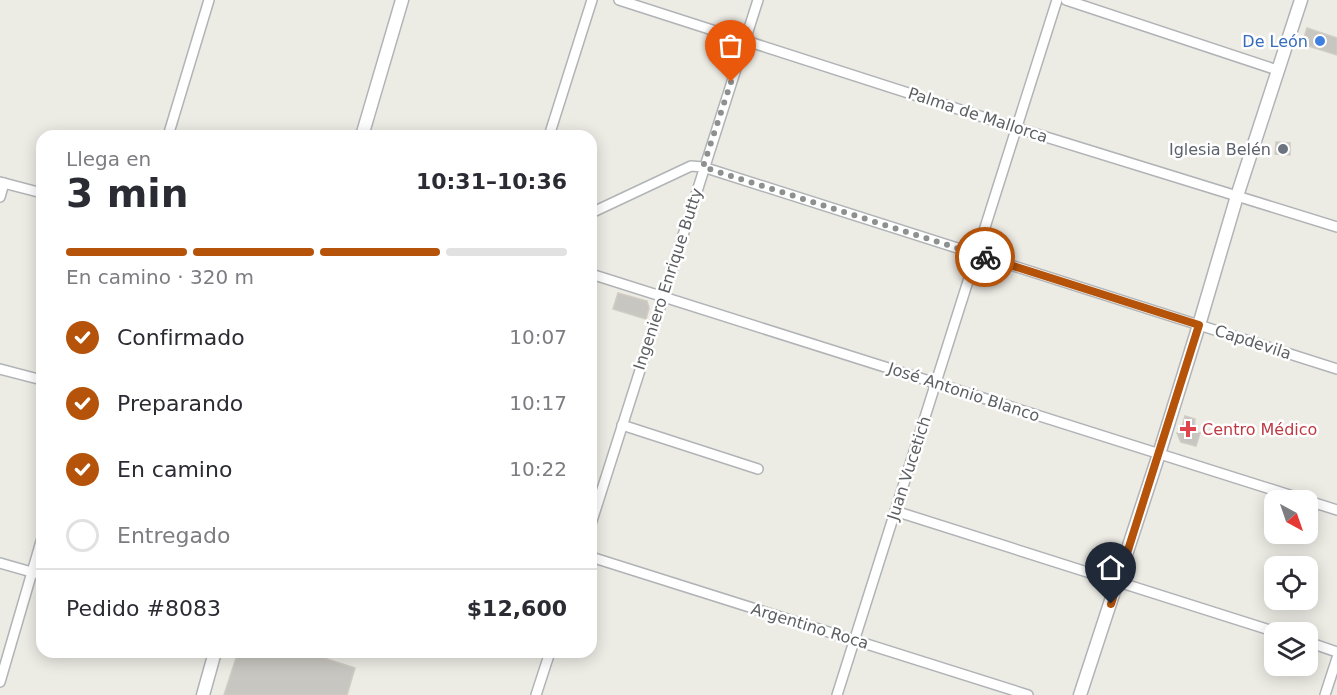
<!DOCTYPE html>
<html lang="es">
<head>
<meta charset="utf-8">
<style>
  body { margin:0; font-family:"DejaVu Sans",sans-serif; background:#f7f7f7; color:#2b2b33; height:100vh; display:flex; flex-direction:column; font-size:22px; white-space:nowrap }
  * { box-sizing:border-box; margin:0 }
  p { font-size:20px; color:#7c7c81 }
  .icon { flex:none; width:33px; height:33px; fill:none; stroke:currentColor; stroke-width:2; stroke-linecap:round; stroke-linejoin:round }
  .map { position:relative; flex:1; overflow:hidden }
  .panel { position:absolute; left:36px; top:130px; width:561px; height:528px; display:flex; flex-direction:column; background:#fff; border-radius:18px; box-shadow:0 3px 15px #0003 }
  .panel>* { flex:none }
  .needle { width:39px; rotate:140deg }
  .controls { position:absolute; left:1264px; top:490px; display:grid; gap:12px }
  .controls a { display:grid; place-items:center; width:54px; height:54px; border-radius:12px; background:#fff; box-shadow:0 3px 15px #0003; font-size:30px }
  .pin { position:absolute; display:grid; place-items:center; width:51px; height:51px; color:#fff; margin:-62px -26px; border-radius:50% 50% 50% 0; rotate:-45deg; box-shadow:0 0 6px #0007 }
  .pin .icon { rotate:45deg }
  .courier { position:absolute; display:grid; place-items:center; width:60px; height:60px; margin:-30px; border:4px solid #b45309; border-radius:50%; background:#fff; color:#222; box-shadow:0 2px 8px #0007 }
  .headline em { font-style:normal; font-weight:800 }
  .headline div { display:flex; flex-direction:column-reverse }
  .headline { display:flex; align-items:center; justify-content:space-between; height:102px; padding:0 30px }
  h1 { font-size:39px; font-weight:800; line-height:45px }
  .bar { display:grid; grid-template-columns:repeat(4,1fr); gap:9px 6px; align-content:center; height:72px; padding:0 30px }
  .bar i { height:8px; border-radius:4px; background:#e1e1e2 }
  .bar .current { background:#b45309 }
  .bar p { grid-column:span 4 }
  .line { display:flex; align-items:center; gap:15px; padding:0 30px; border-top:2px solid #e1e1e2 }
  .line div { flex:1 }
  ol { padding:0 30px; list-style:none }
  li { display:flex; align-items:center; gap:18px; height:66px }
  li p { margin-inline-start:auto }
  li .icon { padding:6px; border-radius:50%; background:#b45309; color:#fff; stroke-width:4 }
  li:last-child { color:#7c7c81 }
  li i { width:33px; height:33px; border:3px solid #e1e1e2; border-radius:50% }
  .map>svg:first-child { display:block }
  .building { fill:#c8c6c0; stroke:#d0ccc3; stroke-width:1.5 }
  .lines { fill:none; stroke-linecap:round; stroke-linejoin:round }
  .minor-casing { stroke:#b1b4b7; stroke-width:12 }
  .secondary-casing { stroke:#b0b3b7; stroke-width:15 }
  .minor { stroke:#fff; stroke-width:9 }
  .secondary { stroke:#fff; stroke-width:12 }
  .done { stroke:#8e9090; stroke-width:6; stroke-dasharray:0 10.8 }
  .route { stroke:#b45309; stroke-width:8 }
  .shop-dot { fill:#3f7fe0; stroke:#fff; stroke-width:2 }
  .worship-dot { fill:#6b7280; stroke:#fff; stroke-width:2 }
  .health-dot { fill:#e0444e; stroke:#fff; stroke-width:2 }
  .labels { text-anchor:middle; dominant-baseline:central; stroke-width:5; stroke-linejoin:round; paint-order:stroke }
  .shop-label { font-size:16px; fill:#366cbe; stroke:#fff; text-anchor:end }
  .street-label { font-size:16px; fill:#5c5f62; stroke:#fff }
  .worship-label { font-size:16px; fill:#5b616d; stroke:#fff; text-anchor:end }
  .health-label { font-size:16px; fill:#be3a42; stroke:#fff; text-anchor:start }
</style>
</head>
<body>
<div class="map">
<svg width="1337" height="695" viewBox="0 0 1337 695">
  <rect width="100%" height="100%" fill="#ecebe4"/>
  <g class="building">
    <polygon points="1307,28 1337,38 1337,55 1302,44"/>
    <polygon points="1276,142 1290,143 1290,155 1275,154"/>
    <polygon points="618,293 647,301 649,308 646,319 613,309"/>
    <polygon points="1185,416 1195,419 1194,431 1200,433 1196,446 1181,442 1177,433 1181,431"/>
    <polygon points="238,652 305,652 355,668 347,695 224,695"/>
  </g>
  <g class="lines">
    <defs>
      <g id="minor">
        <polyline points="619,0 1017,128 1337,227"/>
        <polyline points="1066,0 1277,70"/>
        <polyline points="168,136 209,0"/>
        <polyline points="549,136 592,0"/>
        <polyline points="0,182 42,193"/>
        <polyline points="0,197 4,183"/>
        <polyline points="591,213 691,166 703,167 1337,369"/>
        <polyline points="591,274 1337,510"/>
        <polyline points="0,369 42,380"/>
        <polyline points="622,425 758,469"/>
        <polyline points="895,511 1279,633"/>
        <polyline points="591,524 758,0"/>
        <polyline points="591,557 1028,695"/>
        <polyline points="0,563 42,575"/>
        <polyline points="1308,642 1337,652"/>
        <polyline points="0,682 42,538"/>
        <polyline points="536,695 550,652"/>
        <polyline points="837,695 1057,0"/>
        <polyline points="1325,695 1337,658"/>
      </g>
      <g id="secondary">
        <polyline points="362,136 402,0"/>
        <polyline points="203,695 215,652"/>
        <polyline points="1080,695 1159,454 1199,325 1237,196 1301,0"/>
      </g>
    </defs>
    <use href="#minor" class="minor-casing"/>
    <use href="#secondary" class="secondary-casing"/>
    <use href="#minor" class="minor"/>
    <use href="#secondary" class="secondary"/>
  </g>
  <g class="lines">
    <polyline class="done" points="731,82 703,167 985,257"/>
    <polyline class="route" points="985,257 1199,325 1111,604"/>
  </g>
  <circle class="shop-dot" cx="1320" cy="41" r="6"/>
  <circle class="worship-dot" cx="1283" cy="149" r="6"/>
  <path class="health-dot" d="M1185 420h6v6h6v6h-6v6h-6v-6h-6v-6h6z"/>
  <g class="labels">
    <g class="shop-label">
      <text x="1308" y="41">De León</text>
    </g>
    <g class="street-label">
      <text transform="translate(978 115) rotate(18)">Palma de Mallorca</text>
      <text transform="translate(668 279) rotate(-72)">Ingeniero Enrique Butty</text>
      <text transform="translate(1253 342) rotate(18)">Capdevila</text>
      <text transform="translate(964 392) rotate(18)">José Antonio Blanco</text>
      <text transform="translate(909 468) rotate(-72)">Juan Vucetich</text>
      <text transform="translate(810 626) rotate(17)">Argentino Roca</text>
    </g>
    <g class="worship-label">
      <text x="1271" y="149">Iglesia Belén</text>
    </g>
    <g class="health-label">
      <text x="1202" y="429">Centro Médico</text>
    </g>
  </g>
</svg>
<div class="controls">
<a><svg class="needle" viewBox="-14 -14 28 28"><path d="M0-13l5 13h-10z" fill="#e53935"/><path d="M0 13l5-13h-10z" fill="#7c7c81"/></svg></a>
<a><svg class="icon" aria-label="locate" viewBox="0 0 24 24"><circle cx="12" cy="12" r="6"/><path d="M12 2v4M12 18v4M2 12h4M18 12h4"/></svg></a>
<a><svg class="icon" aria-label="layers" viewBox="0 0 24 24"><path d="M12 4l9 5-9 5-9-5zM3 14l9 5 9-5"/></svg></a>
</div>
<div class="pin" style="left:731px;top:82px;background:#ea580c"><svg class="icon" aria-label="bag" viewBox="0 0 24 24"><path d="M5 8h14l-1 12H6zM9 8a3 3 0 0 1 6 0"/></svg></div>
<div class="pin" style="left:1111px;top:604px;background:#1f2937"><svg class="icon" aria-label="home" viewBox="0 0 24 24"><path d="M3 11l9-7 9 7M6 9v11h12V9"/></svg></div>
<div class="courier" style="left:985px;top:257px"><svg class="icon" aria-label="bike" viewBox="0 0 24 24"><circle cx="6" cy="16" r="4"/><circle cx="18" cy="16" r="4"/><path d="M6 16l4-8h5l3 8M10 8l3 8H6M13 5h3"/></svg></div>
<section class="panel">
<div class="headline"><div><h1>3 min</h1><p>Llega en</p></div><em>10:31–10:36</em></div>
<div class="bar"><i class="current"></i><i class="current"></i><i class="current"></i><i></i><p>En camino · 320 m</p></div>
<ol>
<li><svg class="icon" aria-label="check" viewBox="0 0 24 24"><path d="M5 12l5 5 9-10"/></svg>Confirmado<p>10:07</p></li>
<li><svg class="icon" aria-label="check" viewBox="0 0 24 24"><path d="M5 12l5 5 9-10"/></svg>Preparando<p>10:17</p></li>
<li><svg class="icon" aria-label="check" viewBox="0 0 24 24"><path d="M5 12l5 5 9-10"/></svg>En camino<p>10:22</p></li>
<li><i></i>Entregado</li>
</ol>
<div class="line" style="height:78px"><div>Pedido #8083</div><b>$12,600</b></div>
</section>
</div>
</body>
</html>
